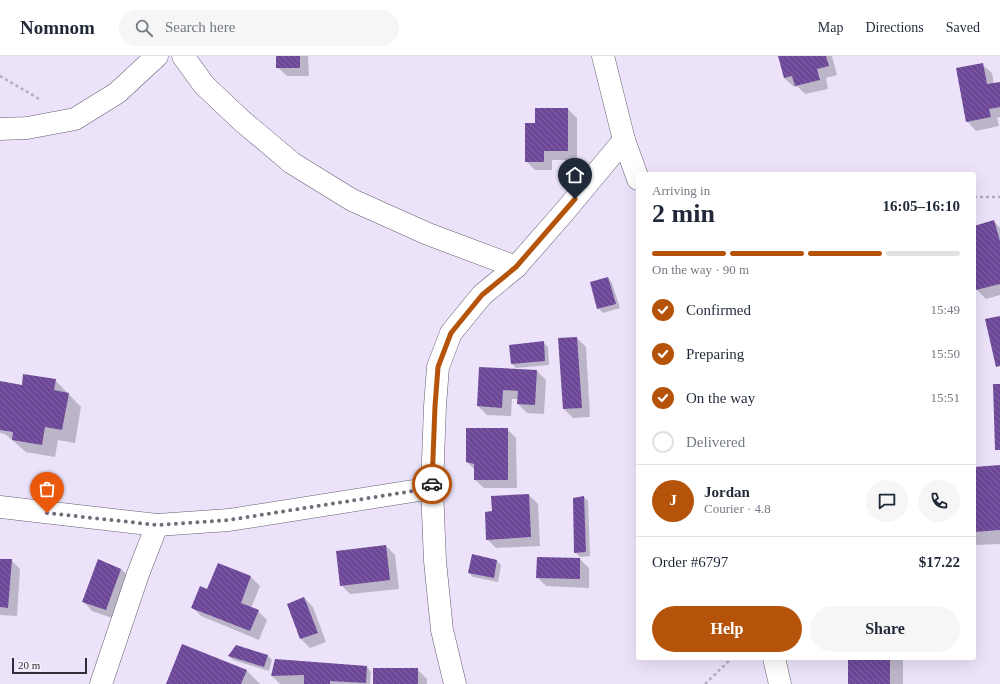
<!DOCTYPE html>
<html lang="en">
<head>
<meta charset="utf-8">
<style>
  body { margin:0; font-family:Georgia,serif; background:#f6f6f7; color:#1f2937; height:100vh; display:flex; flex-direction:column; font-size:15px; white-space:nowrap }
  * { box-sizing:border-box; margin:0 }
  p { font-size:13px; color:#747a83 }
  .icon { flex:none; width:22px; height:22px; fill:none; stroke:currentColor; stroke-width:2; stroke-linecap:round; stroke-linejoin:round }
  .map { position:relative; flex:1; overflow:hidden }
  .sheet { position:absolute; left:636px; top:116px; width:340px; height:488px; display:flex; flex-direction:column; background:#fff; border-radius:4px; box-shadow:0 4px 16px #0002 }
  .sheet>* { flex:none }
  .scale { position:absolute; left:12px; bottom:10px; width:75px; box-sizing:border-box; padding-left:4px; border:2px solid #322e37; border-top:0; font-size:11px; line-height:14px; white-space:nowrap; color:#322e37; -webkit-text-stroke:3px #f7f3fc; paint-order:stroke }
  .pin { position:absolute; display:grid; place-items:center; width:34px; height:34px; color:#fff; margin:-41px -17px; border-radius:50% 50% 50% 0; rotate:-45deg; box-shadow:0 0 4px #0007 }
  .pin .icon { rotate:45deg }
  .courier { position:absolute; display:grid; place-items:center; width:40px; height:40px; margin:-20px; border:3px solid #b45309; border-radius:50%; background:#fff; color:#222; box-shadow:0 1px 5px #0007 }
  .summary em { font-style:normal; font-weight:600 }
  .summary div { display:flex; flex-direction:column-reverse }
  .summary { display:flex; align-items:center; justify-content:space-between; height:68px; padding:0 16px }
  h1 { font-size:26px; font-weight:600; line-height:30px }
  .bar { display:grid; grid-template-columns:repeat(4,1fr); gap:6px 4px; align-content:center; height:48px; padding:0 16px }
  .bar i { height:5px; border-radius:3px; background:#e0e1e3 }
  .bar .active { background:#b45309 }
  .bar p { grid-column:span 4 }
  .line { display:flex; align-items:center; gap:10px; padding:0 16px; border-top:1px solid #e0e1e3 }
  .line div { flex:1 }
  .round { display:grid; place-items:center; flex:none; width:42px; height:42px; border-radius:21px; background:#f6f6f7 }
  ol { padding:0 16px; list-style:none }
  li { display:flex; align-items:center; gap:12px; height:44px }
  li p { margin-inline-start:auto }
  li .icon { padding:4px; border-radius:50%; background:#b45309; color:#fff; stroke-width:4 }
  li:last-child { color:#747a83 }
  li i { width:22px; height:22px; border:2px solid #e0e1e3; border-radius:50% }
  .cta { display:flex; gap:8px; margin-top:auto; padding:8px 16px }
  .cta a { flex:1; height:46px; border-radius:24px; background:#b45309; color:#fff; font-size:16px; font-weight:600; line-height:46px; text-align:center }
  .cta a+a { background:#f6f6f7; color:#1f2937 }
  header { display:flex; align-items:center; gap:24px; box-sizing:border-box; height:56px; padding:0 20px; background:#fff; border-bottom:1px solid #e0e1e3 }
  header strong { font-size:19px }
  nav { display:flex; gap:22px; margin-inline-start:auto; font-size:14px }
  .search { width:280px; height:36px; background:#f6f6f7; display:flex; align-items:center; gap:10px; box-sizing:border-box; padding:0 14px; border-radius:22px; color:#747a83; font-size:15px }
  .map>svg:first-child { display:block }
  .shadow { fill:#0003 }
  .building { fill:url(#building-back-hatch) }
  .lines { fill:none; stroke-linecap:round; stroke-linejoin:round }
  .minor-casing { stroke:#655d71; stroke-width:23 }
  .path { stroke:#b4adbf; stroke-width:2.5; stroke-dasharray:3 3; stroke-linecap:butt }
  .minor { stroke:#fff; stroke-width:22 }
  .done { stroke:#736d7b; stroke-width:4; stroke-dasharray:0 7.2 }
  .route { stroke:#b45309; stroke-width:5 }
</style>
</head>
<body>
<header>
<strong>Nomnom</strong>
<div class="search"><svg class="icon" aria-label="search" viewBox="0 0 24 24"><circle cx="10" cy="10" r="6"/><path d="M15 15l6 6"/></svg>Search here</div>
<nav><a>Map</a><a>Directions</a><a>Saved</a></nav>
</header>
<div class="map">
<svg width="1000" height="628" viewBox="0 0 1000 628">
  <defs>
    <pattern id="building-back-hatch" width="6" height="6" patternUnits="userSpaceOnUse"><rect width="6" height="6" fill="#6d4798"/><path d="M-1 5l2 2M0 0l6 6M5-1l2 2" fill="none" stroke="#8265a3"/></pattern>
  </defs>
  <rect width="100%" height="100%" fill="#ece3fa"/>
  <g class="shadow">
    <polygon points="277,0 308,0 309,20 287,20 277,11"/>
    <polygon points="779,0 832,0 837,19 826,22 828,33 805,38 797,30 794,31 784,22"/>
    <polygon points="982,8 992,17 994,28 1000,27 1000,61 997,62 999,70 976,75 967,65"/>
    <polygon points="568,53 577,62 577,104 552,104 552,114 535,114 526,105 536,68"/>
    <polygon points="994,165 1000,172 1000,239 986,243 977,234 974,224 974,171"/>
    <polygon points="608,222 612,227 620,252 603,257 598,252"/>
    <polygon points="577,282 586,291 590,361 573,362 564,353"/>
    <polygon points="543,286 548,291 549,309 516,312 512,308"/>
    <polygon points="480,312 537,315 546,324 544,358 527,357 518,348 518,343 512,343 511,360 487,359 478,350"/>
    <polygon points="55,324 81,351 75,387 58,384 55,401 26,396 5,378 0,377 0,327 22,330"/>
    <polygon points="507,373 516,382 517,432 484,432 474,423 474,413 467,406"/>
    <polygon points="1000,410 1000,488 974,489 974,412"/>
    <polygon points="529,439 538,448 540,490 496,492 487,483 493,456"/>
    <polygon points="584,441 588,445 590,500 580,501 575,496 574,442"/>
    <polygon points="386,490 395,499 399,533 350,538 341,529"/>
    <polygon points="473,500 497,505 501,509 498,526 473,521 469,517"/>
    <polygon points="580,503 589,512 589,532 546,530 537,521"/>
    <polygon points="0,504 11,504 20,513 17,560 0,559"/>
    <polygon points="219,508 251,521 260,530 251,552 258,555 267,564 259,584 201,560 192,551 208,535"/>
    <polygon points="121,513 130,522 115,563 92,555 83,545"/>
    <polygon points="304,542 313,551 326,586 310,592 301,583 288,548"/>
    <polygon points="229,600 268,600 272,604 269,615 233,604"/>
    <rect x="849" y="602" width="54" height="26"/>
    <polygon points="367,611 371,616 370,628 280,628 272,620"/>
    <polygon points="417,613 427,623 427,628 374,628"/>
    <polygon points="247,615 260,628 167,628"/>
  </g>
  <g class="building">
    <rect x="276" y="0" width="24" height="12"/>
    <polygon points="778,0 826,0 829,10 817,13 820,24 795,30 792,20 784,22"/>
    <polygon points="983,7 987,28 1000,26 1000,51 989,53 991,61 966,66 956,12"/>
    <polygon points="535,52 568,52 568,95 544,95 544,106 525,106 525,67 535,67"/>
    <polygon points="994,164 1000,185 1000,228 976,234 974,228 974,170"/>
    <polygon points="608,221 616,248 597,253 590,226"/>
    <polygon points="1000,260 1000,310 996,311 985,263"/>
    <polygon points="577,281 582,352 563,353 558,282"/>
    <polygon points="544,285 545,305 511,308 509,289"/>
    <polygon points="479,311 537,314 535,349 517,348 518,335 503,334 502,352 477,350"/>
    <polygon points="23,318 56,323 54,334 69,337 62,374 45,371 42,389 12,384 13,376 0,374 0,325 22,329"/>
    <polygon points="993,328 1000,328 1000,394 995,394"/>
    <polygon points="466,372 508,372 508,424 474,424 474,408 466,406"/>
    <polygon points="1000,409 1000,474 974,476 974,411"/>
    <polygon points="529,438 531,481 486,484 485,456 492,455 491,440"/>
    <polygon points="584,440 586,496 574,497 573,442"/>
    <polygon points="386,489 390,524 340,530 336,495"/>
    <polygon points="472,498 497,504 494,522 468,517"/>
    <polygon points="537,501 580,502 580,523 536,522"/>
    <polygon points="0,503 12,503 8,552 0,551"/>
    <polygon points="98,503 121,513 106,554 82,546"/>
    <polygon points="218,507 251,520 241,547 259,554 250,575 191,552 200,530 207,533"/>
    <polygon points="304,541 318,577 300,583 287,548"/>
    <polygon points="182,588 247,614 241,628 166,628"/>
    <polygon points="236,589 268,599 264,611 228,600"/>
    <rect x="848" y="602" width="42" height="26"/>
    <polygon points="275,603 367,610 366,627 330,625 330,628 304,628 304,619 271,620"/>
    <rect x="373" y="612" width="45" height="16"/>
  </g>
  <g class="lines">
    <defs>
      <g id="minor">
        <polyline points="183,0 204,29 241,64 292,107 352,144 428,178 516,211"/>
        <polyline points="603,0 624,84 638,123"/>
        <polyline points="0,73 27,72 75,63 117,37 157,0"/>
        <polyline points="0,451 157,469 229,464 432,432"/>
        <polyline points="774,602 780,628"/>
        <polyline points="101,628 138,518 157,469"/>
        <polyline points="455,628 442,574 435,505 432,432 435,350 438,311 451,277 482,239 516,211 565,155 624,84"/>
      </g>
    </defs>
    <use href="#minor" class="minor-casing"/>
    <g class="path">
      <polyline points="0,20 41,44"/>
      <polyline points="974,141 1000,141"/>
      <polyline points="705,628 732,602"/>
    </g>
    <use href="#minor" class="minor"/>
  </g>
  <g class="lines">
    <polyline class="done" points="47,457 157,469 229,464 432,432 432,428"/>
    <polyline class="route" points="432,428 435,350 438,311 451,277 482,239 516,211 575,143"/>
  </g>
</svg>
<div class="scale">20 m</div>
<div class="pin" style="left:47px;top:457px;background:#ea580c"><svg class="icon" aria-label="bag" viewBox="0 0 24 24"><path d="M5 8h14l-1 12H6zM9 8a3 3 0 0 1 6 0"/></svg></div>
<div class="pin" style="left:575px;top:143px;background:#1f2937"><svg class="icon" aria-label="home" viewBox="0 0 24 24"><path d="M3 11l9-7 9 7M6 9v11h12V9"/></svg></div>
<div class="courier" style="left:432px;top:428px"><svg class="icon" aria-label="car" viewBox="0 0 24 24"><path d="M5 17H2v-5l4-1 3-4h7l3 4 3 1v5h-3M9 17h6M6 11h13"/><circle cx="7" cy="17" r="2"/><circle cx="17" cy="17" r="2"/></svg></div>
<section class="sheet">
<div class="summary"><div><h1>2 min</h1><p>Arriving in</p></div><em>16:05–16:10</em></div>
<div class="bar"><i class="active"></i><i class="active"></i><i class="active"></i><i></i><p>On the way · 90 m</p></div>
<ol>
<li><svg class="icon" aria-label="check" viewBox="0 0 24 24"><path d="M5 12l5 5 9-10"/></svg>Confirmed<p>15:49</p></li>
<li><svg class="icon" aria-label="check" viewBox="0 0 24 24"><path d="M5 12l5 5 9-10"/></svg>Preparing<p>15:50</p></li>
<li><svg class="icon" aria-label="check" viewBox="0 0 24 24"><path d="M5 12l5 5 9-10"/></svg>On the way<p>15:51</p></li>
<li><i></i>Delivered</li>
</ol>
<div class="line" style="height:72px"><b class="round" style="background:#b45309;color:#fff">J</b><div><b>Jordan</b><p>Courier · 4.8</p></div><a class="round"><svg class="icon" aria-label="chat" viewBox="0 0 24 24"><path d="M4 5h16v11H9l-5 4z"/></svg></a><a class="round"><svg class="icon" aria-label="phone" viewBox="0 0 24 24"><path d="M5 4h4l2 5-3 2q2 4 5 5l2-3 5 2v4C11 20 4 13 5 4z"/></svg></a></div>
<div class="line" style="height:52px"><div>Order #6797</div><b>$17.22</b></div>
<div class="cta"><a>Help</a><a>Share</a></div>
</section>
</div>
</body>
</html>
